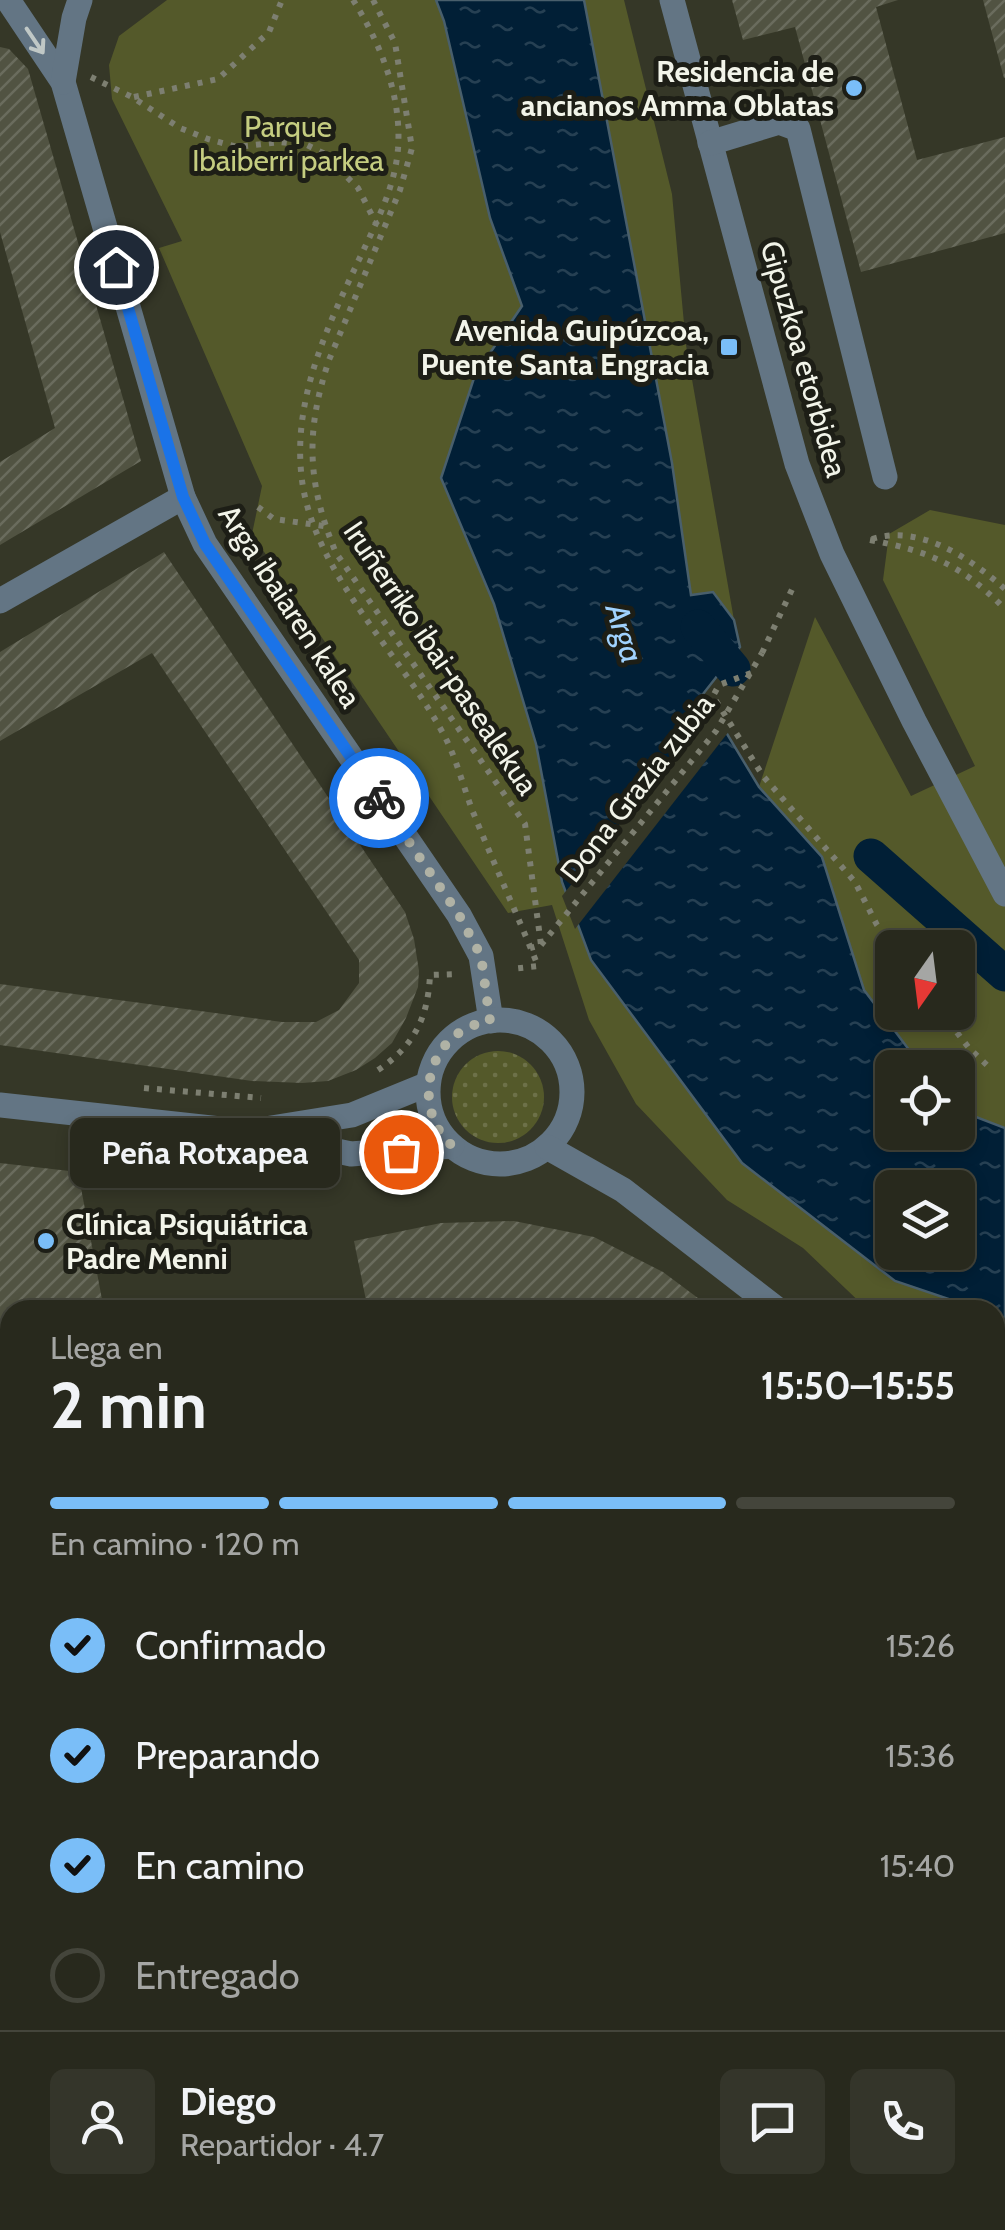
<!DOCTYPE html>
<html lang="es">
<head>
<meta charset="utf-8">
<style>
  body { margin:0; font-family:Cabin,sans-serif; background:#34352a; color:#f1f3f6; height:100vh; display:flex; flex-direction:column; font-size:38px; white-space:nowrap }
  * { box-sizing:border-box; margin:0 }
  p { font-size:32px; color:#a5a6a4 }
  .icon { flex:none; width:55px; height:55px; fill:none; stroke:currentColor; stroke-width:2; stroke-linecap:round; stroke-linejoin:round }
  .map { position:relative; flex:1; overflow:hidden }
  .panel { position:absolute; left:0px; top:1300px; width:1005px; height:930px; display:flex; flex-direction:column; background:#28291d; border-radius:30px 30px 0 0; box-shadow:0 5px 15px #0003,0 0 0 2px #44453b }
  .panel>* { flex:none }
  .needle { width:65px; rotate:194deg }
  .tools { position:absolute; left:875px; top:930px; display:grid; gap:20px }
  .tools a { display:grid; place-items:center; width:100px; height:100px; border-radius:15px; background:#28291d; box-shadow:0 5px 15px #0003,0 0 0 2px #44453b; font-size:50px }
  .pin { position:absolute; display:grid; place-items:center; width:85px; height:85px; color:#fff; margin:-42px; border:5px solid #fff; border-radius:50%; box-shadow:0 2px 10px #0007 }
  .courier { position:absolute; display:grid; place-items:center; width:100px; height:100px; margin:-50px; border:8px solid #1a73e8; border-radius:50%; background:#fff; color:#222; box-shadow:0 2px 12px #0007 }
  .bubble { position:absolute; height:70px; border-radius:15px; background:#28291d; box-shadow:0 5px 15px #0003,0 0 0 2px #44453b; font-size:32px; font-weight:700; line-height:70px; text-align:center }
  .headline em { font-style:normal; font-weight:700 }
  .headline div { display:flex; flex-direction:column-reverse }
  .headline { display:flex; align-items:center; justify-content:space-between; height:170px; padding:0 50px }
  h1 { font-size:65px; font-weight:700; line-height:75px }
  .bar { display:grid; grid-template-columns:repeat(4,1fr); gap:15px 10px; align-content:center; height:120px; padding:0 50px }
  .bar i { height:12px; border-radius:8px; background:#44453b }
  .bar .active { background:#7abef8 }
  .bar p { grid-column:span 4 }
  .line { display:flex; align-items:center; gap:25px; padding:0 50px; border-top:2px solid #44453b }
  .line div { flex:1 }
  .round { display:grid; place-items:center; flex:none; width:105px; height:105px; border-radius:15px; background:#34352a }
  ol { padding:0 50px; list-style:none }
  li { display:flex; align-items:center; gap:30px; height:110px }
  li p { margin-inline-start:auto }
  li .icon { padding:10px; border-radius:50%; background:#7abef8; color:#111; stroke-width:4 }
  li:last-child { color:#a5a6a4 }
  li i { width:55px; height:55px; border:5px solid #44453b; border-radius:50% }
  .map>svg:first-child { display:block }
  .park { fill:#54592a; fill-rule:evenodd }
  .garden { fill:url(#garden-dots) }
  .water { fill:url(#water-ripples); stroke:#495f6c; stroke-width:2.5; fill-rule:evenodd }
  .pier { fill:#353727 }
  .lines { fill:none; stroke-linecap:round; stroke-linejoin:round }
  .canal { stroke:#011f36; stroke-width:35 }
  .building { fill:url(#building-hatch) }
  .path { stroke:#7d7f71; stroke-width:6; stroke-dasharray:5 8; stroke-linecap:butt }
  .minor { stroke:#637584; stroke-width:25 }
  .major { stroke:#8fb3d2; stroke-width:25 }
  .path-bridge { stroke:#7d7f71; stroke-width:6; stroke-dasharray:5 8; stroke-linecap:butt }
  .oneway { stroke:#c0c8c6 }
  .done { stroke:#b0b2a5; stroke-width:10; stroke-dasharray:0 18 }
  .route { stroke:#1a73e8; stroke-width:12 }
  .poi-dot { fill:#7abef8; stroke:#1d1e16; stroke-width:4 }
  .labels { text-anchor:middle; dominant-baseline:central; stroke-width:10; stroke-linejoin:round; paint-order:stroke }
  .poi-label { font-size:30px; font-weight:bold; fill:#f2f4e9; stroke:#1d1e16; text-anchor:end }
  .park-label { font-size:30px; fill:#c5cd80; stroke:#1d1e16 }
  .street-label { font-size:30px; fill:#f2f4e9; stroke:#1d1e16 }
  .water-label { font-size:32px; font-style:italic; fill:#a0d2fe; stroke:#1d1e16 }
</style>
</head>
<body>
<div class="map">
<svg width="1005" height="2230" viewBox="0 0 1005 2230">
  <defs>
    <pattern id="garden-dots" width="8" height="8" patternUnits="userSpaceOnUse" patternTransform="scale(2.5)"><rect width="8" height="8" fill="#54592a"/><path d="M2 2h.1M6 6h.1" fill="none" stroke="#6d7149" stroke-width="1.8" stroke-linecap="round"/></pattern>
    <pattern id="water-ripples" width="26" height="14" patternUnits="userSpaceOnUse" patternTransform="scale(2.5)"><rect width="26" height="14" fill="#011f36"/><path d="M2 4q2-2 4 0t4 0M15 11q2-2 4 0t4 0" fill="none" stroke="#264053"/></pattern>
    <pattern id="building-hatch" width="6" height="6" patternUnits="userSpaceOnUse" patternTransform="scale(2.5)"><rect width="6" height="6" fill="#515342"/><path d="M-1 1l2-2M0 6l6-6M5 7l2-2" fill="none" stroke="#6a6c5d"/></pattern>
  </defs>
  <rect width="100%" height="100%" fill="#353727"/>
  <g class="park">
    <polygon points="167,0 436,0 444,21 522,306 475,375 441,479 494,604 536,744 562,882 895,1281 981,1310 868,1310 803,1248 727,1200 636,1104 589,1020 552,905 508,913 252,534 262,486 159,248 182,241 112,99 109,65 119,36"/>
    <polygon points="584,0 624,0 672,194 686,345 734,620 713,592 691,595 672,463"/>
    <path d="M930 510 1005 525V1128L968 1114 958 1105V1068L922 1067 864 990 822 857 759 787 815 617 911 796 975 766 883 580 889 534ZM892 948H958V1012H892Z"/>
    <polygon points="995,1315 1005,1318 1005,1411 995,1411"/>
    <polygon points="832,2220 980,2220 961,2230 838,2230"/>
  </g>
  <circle class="garden" cx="498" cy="1097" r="46"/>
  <path class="water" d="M436 0H584L672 463 691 595 713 592 734 620 740 647 703 694 759 787 822 857 864 990 922 1067 892 1068V1132H958V1105L968 1114 1005 1128V1318L995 1315V1310H981L895 1281 742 1163 591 960 562 882 536 744 494 604 441 478 475 375 522 306 490 218 444 21ZM892 1188H958V1252H892Z"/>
  <polygon class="pier" points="715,704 730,730 575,929 562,896"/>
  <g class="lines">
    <g class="canal">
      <polyline points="698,627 733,669"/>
      <polyline points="871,856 1005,974"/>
    </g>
  </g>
  <g class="building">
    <polygon points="732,0 898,0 876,7 917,160 1005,137 1005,233 861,272 795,27 743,40"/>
    <polygon points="983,0 1005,0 1005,78 1004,78"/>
    <polygon points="0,47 9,49 28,69 141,461 0,545 0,462 55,428 0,232"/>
    <polygon points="164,552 405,912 414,939 419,971 418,987 406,1018 392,1043 375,1058 356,1070 328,1081 302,1083 252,1081 0,1045 0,984 282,1022 316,1022 339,1010 359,983 359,960 152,653 0,741 0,652"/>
    <polygon points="0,1163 78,1172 104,1310 10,1310 10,1389 0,1391"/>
    <polygon points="514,1221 594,1237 663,1272 714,1310 368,1310 354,1241 441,1223"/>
    <polygon points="10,1420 10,1521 8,1521 0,1477 0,1422"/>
    <polygon points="995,1862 997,1862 1005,1905 1005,2069 995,2071"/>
    <polygon points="91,2220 200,2220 200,2222 158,2230 92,2230"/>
    <polygon points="799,2220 822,2220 827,2230 783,2230"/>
  </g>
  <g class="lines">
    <g class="path">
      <path d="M353 0C381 44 402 97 398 149 395 185 379 217 364 249 331 319 294 392 301 471 309 571 403 654 447 741 458 764 464 789 473 812 494 864 517 914 538 966L511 969"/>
      <path d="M373 0 395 43 412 148 400 190 329 360C305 432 307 483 336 553L525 824 541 945 530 948"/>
      <polyline points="91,77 132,97 180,128 208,139 237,147 280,142 307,145 323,153 358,188 377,225"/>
      <polyline points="134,97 218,79 269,32 282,0"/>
      <polyline points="258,507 274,519 324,526"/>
      <path d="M872 539C920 524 970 558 1005 589"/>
      <path d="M870 540C929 551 962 565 1005 609"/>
      <polyline points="762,653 795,583"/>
      <polyline points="751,673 719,685 713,696 763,776 855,882 877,925 895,948"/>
      <polyline points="941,1012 969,1048 990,1068"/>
      <path d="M378 1070C414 1046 428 1018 430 975L458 974"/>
      <polyline points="144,1088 261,1098"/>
      <polyline points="995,1743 1005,1800"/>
      <polyline points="711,2220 713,2230"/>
    </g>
    <g class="minor">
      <polyline points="8,0 63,82 183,497 205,544 459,915 481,956 491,1021"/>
      <polyline points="672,0 797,464 832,554 914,721 1005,894"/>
      <polyline points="63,82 74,18 80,0"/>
      <polyline points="710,143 779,122 798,129 885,477"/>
      <polyline points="0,601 183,497"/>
      <circle cx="500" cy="1092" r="72"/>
      <polyline points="0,1105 248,1132 351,1154 452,1146"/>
      <polyline points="265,1129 352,1115 428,1084"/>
      <polyline points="547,1147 623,1190 778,1310"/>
      <polyline points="0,1404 10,1402"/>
      <polyline points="995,1639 1005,1697"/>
      <polyline points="0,2034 10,2086"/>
      <polyline points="995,2104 1005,2102"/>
      <polyline points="995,2141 1005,2152"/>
      <polyline points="35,2220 37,2230"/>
      <polyline points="395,2230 443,2220"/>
    </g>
    <g class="major">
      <polyline points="995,1474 1005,1471"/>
      <polyline points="0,1679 10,1677"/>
    </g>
    <polyline class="path-bridge" points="541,945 716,731 762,653"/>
  </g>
  <defs><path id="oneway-shaft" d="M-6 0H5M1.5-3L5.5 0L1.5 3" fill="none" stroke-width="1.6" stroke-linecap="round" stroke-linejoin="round" transform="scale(2.5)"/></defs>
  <use class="oneway" href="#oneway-shaft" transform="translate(35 41) rotate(56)"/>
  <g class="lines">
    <path class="done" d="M379 798 459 915 481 956 490 1021C483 1023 474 1024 467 1028 431 1046 419 1092 437 1127 441 1134 447 1140 452 1146L401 1152"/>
    <polyline class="route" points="116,267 183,497 205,544 379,798"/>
  </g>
  <g class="poi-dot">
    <circle cx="854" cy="88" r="10"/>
    <rect x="719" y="337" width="20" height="20" rx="5"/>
    <circle cx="46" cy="1241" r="10"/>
  </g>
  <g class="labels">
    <g class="poi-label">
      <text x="834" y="71">Residencia de<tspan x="834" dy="34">ancianos Amma Oblatas</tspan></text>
      <text x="709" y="330">Avenida Guipúzcoa,<tspan x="709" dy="34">Puente Santa Engracia</tspan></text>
      <text x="66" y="1224" text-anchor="start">Clínica Psiquiátrica<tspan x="66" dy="34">Padre Menni</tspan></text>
    </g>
    <g class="park-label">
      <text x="288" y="126">Parque<tspan x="288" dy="34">Ibaiberri parkea</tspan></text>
    </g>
    <g class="street-label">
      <text transform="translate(804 359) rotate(74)">Gipuzkoa etorbidea</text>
      <text transform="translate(290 606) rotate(57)">Arga ibaiaren kalea</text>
      <text transform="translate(441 658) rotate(56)">Iruñerriko ibai-pasealekua</text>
      <text transform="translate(637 788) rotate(-52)">Dona Grazia zubia</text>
    </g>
    <g class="water-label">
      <text transform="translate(625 633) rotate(73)">Arga</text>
    </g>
  </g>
</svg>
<div class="tools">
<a><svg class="needle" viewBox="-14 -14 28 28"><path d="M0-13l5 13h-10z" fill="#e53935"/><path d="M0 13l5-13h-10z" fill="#a5a6a4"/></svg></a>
<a><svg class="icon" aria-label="locate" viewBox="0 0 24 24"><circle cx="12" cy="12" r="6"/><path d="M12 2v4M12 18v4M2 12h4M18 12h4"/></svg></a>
<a><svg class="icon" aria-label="layers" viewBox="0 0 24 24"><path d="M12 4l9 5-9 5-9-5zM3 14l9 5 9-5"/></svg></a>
</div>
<div class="pin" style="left:401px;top:1152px;background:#ea580c"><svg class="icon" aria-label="bag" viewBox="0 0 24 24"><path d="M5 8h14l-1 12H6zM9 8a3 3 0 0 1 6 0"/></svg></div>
<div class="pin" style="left:116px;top:267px;background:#1f2937"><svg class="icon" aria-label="home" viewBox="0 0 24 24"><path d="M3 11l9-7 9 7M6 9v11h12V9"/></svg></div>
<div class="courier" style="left:379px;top:798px"><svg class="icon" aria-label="bike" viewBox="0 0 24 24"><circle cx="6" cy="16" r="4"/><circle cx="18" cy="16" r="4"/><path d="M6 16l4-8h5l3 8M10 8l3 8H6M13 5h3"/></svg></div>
<div class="bubble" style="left:70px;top:1118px;width:270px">Peña Rotxapea</div>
<section class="panel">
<div class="headline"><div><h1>2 min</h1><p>Llega en</p></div><em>15:50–15:55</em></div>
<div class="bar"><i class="active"></i><i class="active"></i><i class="active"></i><i></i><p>En camino · 120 m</p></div>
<ol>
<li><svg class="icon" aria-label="check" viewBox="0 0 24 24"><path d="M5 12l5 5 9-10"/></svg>Confirmado<p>15:26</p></li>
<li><svg class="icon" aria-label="check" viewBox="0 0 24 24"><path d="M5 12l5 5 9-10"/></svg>Preparando<p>15:36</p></li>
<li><svg class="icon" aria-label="check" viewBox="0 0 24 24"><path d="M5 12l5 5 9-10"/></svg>En camino<p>15:40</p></li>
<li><i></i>Entregado</li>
</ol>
<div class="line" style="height:180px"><a class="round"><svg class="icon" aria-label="person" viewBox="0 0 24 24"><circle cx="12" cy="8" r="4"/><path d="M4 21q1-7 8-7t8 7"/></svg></a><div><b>Diego</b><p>Repartidor · 4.7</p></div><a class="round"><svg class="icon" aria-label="chat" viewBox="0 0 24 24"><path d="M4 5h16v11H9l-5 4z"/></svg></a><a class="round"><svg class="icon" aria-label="phone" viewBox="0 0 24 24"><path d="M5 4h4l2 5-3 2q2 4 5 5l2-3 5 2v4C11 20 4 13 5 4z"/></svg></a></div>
</section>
</div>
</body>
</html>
